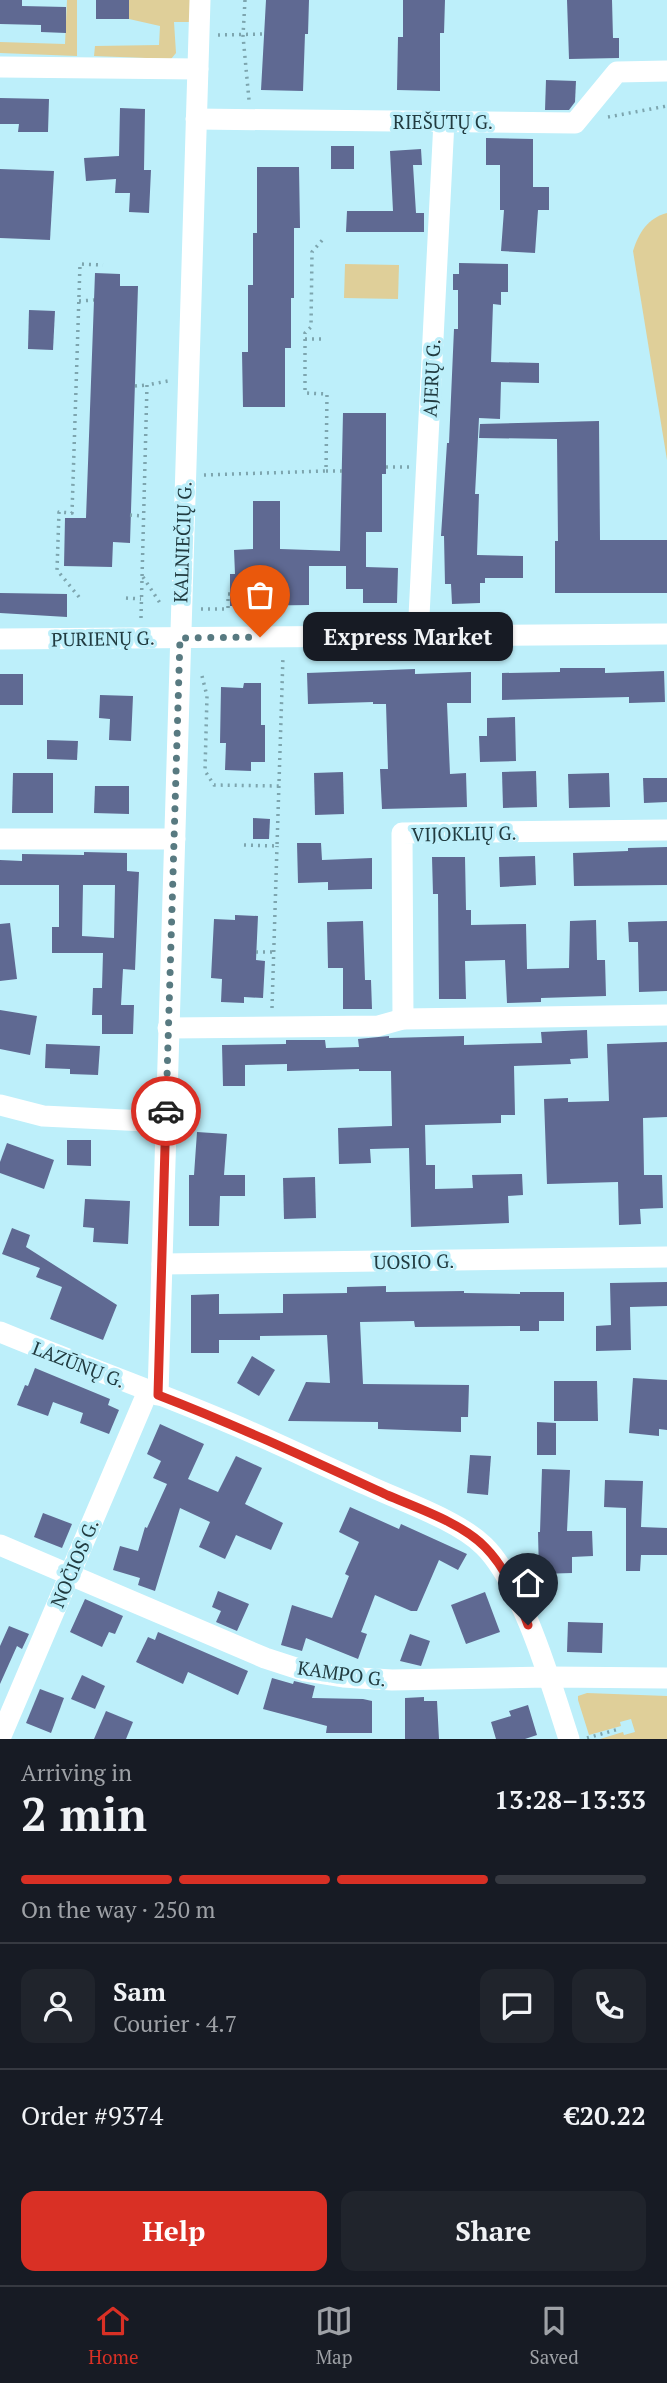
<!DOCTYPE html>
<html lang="en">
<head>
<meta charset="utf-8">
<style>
  body { margin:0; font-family:"PT Serif",serif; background:#20242c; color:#f1f3f6; height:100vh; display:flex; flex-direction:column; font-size:26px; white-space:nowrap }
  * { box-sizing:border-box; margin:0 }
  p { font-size:23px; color:#9ea1a6 }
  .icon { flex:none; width:38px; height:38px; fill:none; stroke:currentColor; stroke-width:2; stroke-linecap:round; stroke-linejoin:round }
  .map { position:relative; height:1739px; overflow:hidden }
  .sheet { display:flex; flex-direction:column; background:#171b24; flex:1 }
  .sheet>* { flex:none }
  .pin { position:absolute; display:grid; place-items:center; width:60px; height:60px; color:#fff; margin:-72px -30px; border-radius:50% 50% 50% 0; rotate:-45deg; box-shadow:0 0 7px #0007 }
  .pin .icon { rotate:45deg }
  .courier { position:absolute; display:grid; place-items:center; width:70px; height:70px; margin:-35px; border:5px solid #d93025; border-radius:50%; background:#fff; color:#222; box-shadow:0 2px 9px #0007 }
  .bubble { position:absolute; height:49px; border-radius:14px; background:#171b24; box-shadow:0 2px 5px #0004; font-size:23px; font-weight:700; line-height:49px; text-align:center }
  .summary em { font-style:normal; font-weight:700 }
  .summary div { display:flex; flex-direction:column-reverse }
  .summary { display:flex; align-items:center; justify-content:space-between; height:119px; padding:0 21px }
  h1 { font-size:46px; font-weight:700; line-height:52px }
  .bar { display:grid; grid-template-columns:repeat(4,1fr); gap:10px 7px; align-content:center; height:84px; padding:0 21px }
  .bar i { height:9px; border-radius:5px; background:#363941 }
  .bar .selected { background:#d93025 }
  .bar p { grid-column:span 4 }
  .line { display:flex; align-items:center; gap:18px; padding:0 21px; border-top:2px solid #363941 }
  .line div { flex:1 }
  .round { display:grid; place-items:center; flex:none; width:74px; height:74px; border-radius:14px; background:#20242c }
  .button { display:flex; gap:14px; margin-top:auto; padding:14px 21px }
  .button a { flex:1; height:80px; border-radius:14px; background:#d93025; color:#fff; font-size:28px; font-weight:700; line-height:80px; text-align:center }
  .button a+a { background:#20242c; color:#f1f3f6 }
  .tab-bar { display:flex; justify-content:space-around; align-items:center; height:98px; border-top:2px solid #363941; background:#171b24; font-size:19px; color:#9ea1a6 }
  .tab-bar a { display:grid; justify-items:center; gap:4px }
  .tab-bar .selected { color:#d93025 }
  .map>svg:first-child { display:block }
  .green { fill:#dfcf99 }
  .building { fill:#5f6992; fill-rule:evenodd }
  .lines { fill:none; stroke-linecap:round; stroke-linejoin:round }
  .path { stroke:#7da5ae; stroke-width:3.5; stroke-dasharray:2 5; stroke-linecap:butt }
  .minor { stroke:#fff; stroke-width:21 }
  .done { stroke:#587a81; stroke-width:7; stroke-dasharray:0 12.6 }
  .route { stroke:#d93025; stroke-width:9 }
  .labels { text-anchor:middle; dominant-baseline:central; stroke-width:7; stroke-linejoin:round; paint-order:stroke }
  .street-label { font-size:19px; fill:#213b40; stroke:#bdeffa }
</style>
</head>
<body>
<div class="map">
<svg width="667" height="1739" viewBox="0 0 667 1739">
  <rect width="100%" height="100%" fill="#bdeffa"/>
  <g class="green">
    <polygon points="67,0 77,0 77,56 0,53 0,42 65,44"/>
    <polygon points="129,0 191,0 190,22 174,22 176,53 171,59 94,56 95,46 159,45 160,26 129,19"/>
    <path d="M667 213V460L633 251C639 232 648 218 667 213Z"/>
    <polygon points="345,264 399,265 398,299 344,298"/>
    <polygon points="587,1693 667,1696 667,1739 600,1739 623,1732 624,1735 635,1732 631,1719 620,1722 621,1726 589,1735 578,1700 578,1696"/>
  </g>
  <g class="building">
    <polygon points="0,0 22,0 22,6 66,7 66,33 41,32 41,25 0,24"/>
    <rect x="96" y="0" width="33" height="19"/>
    <polygon points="266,0 309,0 308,34 305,34 303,91 261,90"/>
    <polygon points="403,0 445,0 444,33 440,33 440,91 397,90 398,37 403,37"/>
    <polygon points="567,0 612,0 613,38 619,38 619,58 569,59"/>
    <polygon points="546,80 576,81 575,102 569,110 545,110"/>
    <polygon points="0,98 49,99 48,132 18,132 19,124 0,124"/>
    <polygon points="120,108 145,109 144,170 151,170 149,213 129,212 130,193 115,193 116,179 86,181 84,158 119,156"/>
    <polygon points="486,138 533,139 533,187 549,187 549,210 538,210 535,253 501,251 504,210 500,210 500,165 486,165"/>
    <rect x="331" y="146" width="23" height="23"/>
    <polygon points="421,149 422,165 413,165 416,213 424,213 424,232 346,232 347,211 393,211 390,151"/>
    <polygon points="257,167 299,167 300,228 294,228 294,298 291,298 291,348 285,348 285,407 243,407 242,352 248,352 248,285 253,285 253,233 257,233"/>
    <polygon points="0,169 54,171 50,240 0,238"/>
    <polygon points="459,263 508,264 508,292 501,292 501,305 493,304 491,362 539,363 539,383 501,382 500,419 479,418 475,494 479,494 477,555 523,556 523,578 485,578 485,583 480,583 480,603 452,604 451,584 445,584 444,536 441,536 447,443 449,443 454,329 458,329 458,290 453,290 453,274 459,274"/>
    <polygon points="95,273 120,274 120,286 138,286 130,543 113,542 112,567 64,566 65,518 86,518"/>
    <polygon points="29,310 55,311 53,350 28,349"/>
    <polygon points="343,413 386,413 386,474 382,474 382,532 366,532 366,567 398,568 397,603 363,603 363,589 346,589 346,566 309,566 309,605 230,606 230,574 235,574 234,550 253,549 253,501 280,501 280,549 340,551"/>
    <polygon points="599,421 600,540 667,540 667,593 555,593 555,541 558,541 557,439 479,438 480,424"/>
    <polygon points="0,593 67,594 67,617 0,613"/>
    <polygon points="560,668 605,668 605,673 664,671 665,702 629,703 629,697 502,700 502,673 560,672"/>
    <polygon points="415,669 415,674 471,672 471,703 447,703 450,774 466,773 467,807 382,809 380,769 388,769 386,704 373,704 373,702 308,704 307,673"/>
    <rect x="0" y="674" width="23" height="31"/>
    <polygon points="244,683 261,683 261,725 265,725 265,762 251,762 251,771 225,770 226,743 220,743 221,687 243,688"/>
    <polygon points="100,695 133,696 131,741 109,740 110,719 99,718"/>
    <polygon points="515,717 516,761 480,762 479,736 487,736 487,718"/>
    <polygon points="47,740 78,741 77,760 47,759"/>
    <polygon points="536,771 537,807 503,808 502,772"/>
    <polygon points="343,772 344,814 315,815 314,773"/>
    <polygon points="13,773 53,773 53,813 12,813"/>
    <polygon points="609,773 610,807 569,808 568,774"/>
    <polygon points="643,778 667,778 667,802 644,803"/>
    <polygon points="95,786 129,786 129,814 94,813"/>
    <polygon points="253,818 270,819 269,839 253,839"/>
    <polygon points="297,843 321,843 322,860 372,858 372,889 328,890 328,882 298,883"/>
    <polygon points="667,847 667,885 574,886 573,853 628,851 628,848"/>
    <path d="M84 852 127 853V871L139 872 135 970 123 969 121 1005H134L133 1034H102V1015H92L93 988H102L103 953H52V927H59V885H0V860L22 861V854L84 855ZM83 885H115L114 938 82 936Z"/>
    <polygon points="535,856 536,885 500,887 499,857"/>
    <polygon points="432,857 465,857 466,910 471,910 471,925 526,924 527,969 569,968 570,921 596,920 597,960 605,960 606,996 541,998 541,1002 507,1003 505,960 465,961 466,999 439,999 438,894 433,894"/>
    <polygon points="235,915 258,916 256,960 265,961 263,998 244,997 244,1003 221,1002 222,979 211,978 214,919 235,920"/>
    <polygon points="363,921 365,980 371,980 372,1009 343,1009 343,968 328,968 327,922"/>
    <polygon points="667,921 667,991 639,992 638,942 629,942 628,922"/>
    <polygon points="10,923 17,979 0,981 0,924"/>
    <polygon points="0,1010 37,1016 30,1055 0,1049"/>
    <polygon points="587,1030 588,1058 570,1059 571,1064 514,1066 515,1115 501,1115 501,1123 425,1125 426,1165 435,1165 435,1189 473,1188 472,1175 522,1174 523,1195 508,1196 509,1223 411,1227 409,1148 370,1149 371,1163 339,1164 338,1128 392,1126 391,1071 359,1071 359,1069 287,1071 287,1064 245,1065 245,1086 223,1086 222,1045 286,1044 286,1040 325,1040 326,1048 359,1047 358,1039 389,1036 389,1038 464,1036 464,1045 542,1043 541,1032"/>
    <polygon points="667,1042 667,1117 643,1118 644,1175 662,1175 663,1208 640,1209 641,1224 619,1225 618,1182 547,1184 544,1099 568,1098 568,1102 609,1101 607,1044"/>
    <polygon points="46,1044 100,1046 98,1075 70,1074 70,1069 45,1068"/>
    <polygon points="197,1132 227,1134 224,1175 245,1175 245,1196 220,1196 219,1226 189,1226 189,1175 194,1175"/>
    <polygon points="67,1140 91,1140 91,1166 67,1165"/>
    <polygon points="7,1143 54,1160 44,1189 0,1173 0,1162"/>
    <polygon points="315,1177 316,1218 284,1219 283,1178"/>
    <polygon points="85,1199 130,1201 128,1244 93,1242 94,1228 83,1227"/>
    <polygon points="12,1228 30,1235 26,1247 117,1305 103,1340 50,1319 62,1287 36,1277 40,1268 2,1254"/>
    <polygon points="667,1282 667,1306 630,1307 631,1350 596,1351 596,1326 611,1325 610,1283"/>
    <polygon points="386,1286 386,1292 464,1291 464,1293 520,1294 520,1292 564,1292 564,1321 539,1321 539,1331 520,1331 520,1326 415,1327 414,1321 360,1322 363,1384 469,1385 468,1417 461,1417 461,1432 378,1429 378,1422 288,1421 306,1382 330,1383 327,1335 260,1336 260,1340 219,1340 219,1353 191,1353 191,1295 219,1294 219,1314 283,1313 283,1294 347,1293 347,1287"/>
    <polygon points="252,1356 275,1370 259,1396 237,1383"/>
    <polygon points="35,1368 110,1399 108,1405 119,1410 109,1434 80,1423 83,1413 53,1402 48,1416 17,1405 25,1385 28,1386"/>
    <polygon points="633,1378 667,1380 667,1430 659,1429 659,1436 629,1433"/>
    <polygon points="554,1381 597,1381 598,1421 554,1421"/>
    <polygon points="537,1422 556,1423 556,1455 537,1455"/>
    <polygon points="160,1424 204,1444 188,1479 218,1492 236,1456 262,1468 245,1504 283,1523 271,1550 236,1535 225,1559 199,1547 210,1522 180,1508 155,1591 138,1585 140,1578 113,1570 120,1546 138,1551 145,1527 147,1528 167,1484 153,1478 161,1461 147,1454"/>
    <polygon points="470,1455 491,1456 488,1495 467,1493"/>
    <polygon points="542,1469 570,1470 567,1531 592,1531 593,1556 572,1557 572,1573 539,1574 538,1532 540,1532"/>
    <polygon points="605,1480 643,1481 641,1527 667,1528 667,1555 641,1555 640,1571 626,1571 626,1508 604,1507"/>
    <polygon points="350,1507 399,1529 401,1524 467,1554 458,1570 439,1560 417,1611 411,1611 375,1595 361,1632 367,1634 358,1659 306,1638 302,1651 281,1645 292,1605 332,1618 349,1576 345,1574 359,1542 339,1532"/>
    <polygon points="43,1513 72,1524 62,1548 34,1537"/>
    <polygon points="218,1591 249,1604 237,1631 216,1622 221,1611 212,1607"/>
    <polygon points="485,1592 500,1632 466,1644 451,1605"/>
    <polygon points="85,1599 123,1616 115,1634 109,1632 102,1647 70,1632"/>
    <polygon points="568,1622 603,1623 602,1653 567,1652"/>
    <polygon points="9,1626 29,1634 22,1649 17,1646 0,1684 0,1646"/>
    <polygon points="158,1632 248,1671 238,1695 188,1672 183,1684 136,1662 148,1637 155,1640"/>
    <polygon points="410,1634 430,1641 421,1666 400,1661"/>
    <polygon points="82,1675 105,1686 95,1709 71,1699"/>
    <polygon points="272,1678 293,1684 294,1681 315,1686 312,1698 363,1699 372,1701 372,1733 326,1733 327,1726 263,1709"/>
    <polygon points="40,1689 64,1698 51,1733 26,1723"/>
    <polygon points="424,1697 424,1701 437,1701 439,1739 405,1739 405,1698"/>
    <polygon points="528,1705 537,1735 525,1739 496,1739 491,1722 511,1716 509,1711"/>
    <polygon points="106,1711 133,1722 126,1739 94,1739"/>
  </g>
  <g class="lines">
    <g class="path">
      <polyline points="245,0 243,36 249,100"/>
      <polyline points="218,35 265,34"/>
      <polyline points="608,117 667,106"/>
      <polyline points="79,301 94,300"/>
      <polyline points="305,339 321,339"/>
      <polyline points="135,386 147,385"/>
      <polyline points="386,467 409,467"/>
      <polyline points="326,471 344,471"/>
      <polyline points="204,475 326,471 327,394 305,393 305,333 311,327 312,252 324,238"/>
      <polyline points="130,515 143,516"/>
      <polyline points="143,577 162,606"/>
      <polyline points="79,597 57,570 59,512 72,513 80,264 103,265"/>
      <polyline points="126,598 141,599"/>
      <polyline points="201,609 228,609 228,594 230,594"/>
      <polyline points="141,618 147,385 168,381"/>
      <polyline points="202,676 207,696 205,771 214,785 279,786"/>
      <polyline points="244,845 277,846 283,656"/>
      <polyline points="256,952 274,952"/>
      <polyline points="272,1008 277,846"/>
      <polyline points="587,1738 619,1729"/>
    </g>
    <g class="minor">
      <polyline points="0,67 198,69"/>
      <polyline points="196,119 575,123 617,72 667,71"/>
      <polyline points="418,636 444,121"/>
      <polyline points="0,639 667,634"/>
      <polyline points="0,839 175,839"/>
      <polyline points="403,1019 402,833 667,830"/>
      <polyline points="168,1028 378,1026 403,1019 667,1015"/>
      <polyline points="0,1105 43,1116 166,1122"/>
      <polyline points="162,1264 667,1257"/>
      <path d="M0 1332C77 1364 155 1391 232 1424 277 1443 322 1465 367 1485 401 1501 458 1520 484 1546 522 1583 552 1687 569 1739"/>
      <polyline points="158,1395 200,0"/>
      <polyline points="0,1545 265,1658 305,1671 343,1677 392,1680 548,1677 667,1678"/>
      <polyline points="1,1736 148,1391"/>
    </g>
  </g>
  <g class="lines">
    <polyline class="done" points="166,1111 180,638 260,637"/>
    <path class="route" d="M166 1111 158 1395C236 1425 311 1460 387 1495 417 1508 462 1523 485 1547 506 1568 518 1598 528 1625"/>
  </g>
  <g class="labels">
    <g class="street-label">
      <text x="443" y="121">RIEŠUTŲ G.</text>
      <text transform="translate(431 378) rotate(-87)">AJERŲ G.</text>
      <text transform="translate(182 542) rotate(-88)">KALNIEČIŲ G.</text>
      <text transform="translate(103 638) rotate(-1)">PURIENŲ G.</text>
      <text transform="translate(464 833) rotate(-1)">VIJOKLIŲ G.</text>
      <text transform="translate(414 1261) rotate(-1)">UOSIO G.</text>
      <text transform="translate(79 1364) rotate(21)">LAZŪNŲ G.</text>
      <text transform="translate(74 1563) rotate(-67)">NOČIOS G.</text>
      <text transform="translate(342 1673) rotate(8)">KAMPO G.</text>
    </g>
  </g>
</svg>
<div class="pin" style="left:260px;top:637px;background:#ea580c"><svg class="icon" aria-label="bag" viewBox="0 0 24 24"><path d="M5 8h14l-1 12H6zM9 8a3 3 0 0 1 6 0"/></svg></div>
<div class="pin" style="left:528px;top:1625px;background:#1f2937"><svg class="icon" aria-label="home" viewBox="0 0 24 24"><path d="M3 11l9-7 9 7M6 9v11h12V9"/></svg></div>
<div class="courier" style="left:166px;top:1111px"><svg class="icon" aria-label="car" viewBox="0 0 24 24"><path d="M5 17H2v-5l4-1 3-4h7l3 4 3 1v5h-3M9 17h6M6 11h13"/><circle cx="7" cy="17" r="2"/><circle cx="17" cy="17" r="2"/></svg></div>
<div class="bubble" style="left:303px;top:612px;width:210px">Express Market</div>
</div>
<section class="sheet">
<div class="summary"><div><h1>2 min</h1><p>Arriving in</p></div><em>13:28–13:33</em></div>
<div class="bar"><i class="selected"></i><i class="selected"></i><i class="selected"></i><i></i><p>On the way · 250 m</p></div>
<div class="line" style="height:126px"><a class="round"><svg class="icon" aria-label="person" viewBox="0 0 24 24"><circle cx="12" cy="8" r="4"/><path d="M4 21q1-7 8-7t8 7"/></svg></a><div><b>Sam</b><p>Courier · 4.7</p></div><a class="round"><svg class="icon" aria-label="chat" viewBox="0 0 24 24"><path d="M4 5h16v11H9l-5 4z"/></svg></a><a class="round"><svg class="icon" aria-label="phone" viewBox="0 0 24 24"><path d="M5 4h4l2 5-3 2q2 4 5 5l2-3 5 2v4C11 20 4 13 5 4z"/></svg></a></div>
<div class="line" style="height:91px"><div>Order #9374</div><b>€20.22</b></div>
<div class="button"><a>Help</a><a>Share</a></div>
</section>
<nav class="tab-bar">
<a class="selected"><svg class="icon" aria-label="home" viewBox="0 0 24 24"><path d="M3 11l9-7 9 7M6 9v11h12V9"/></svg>Home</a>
<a><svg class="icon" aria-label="map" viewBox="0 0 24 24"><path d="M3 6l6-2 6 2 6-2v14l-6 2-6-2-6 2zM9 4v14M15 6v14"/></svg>Map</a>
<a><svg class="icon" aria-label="saved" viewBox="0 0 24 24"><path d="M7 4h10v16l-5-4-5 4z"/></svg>Saved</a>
</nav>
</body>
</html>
